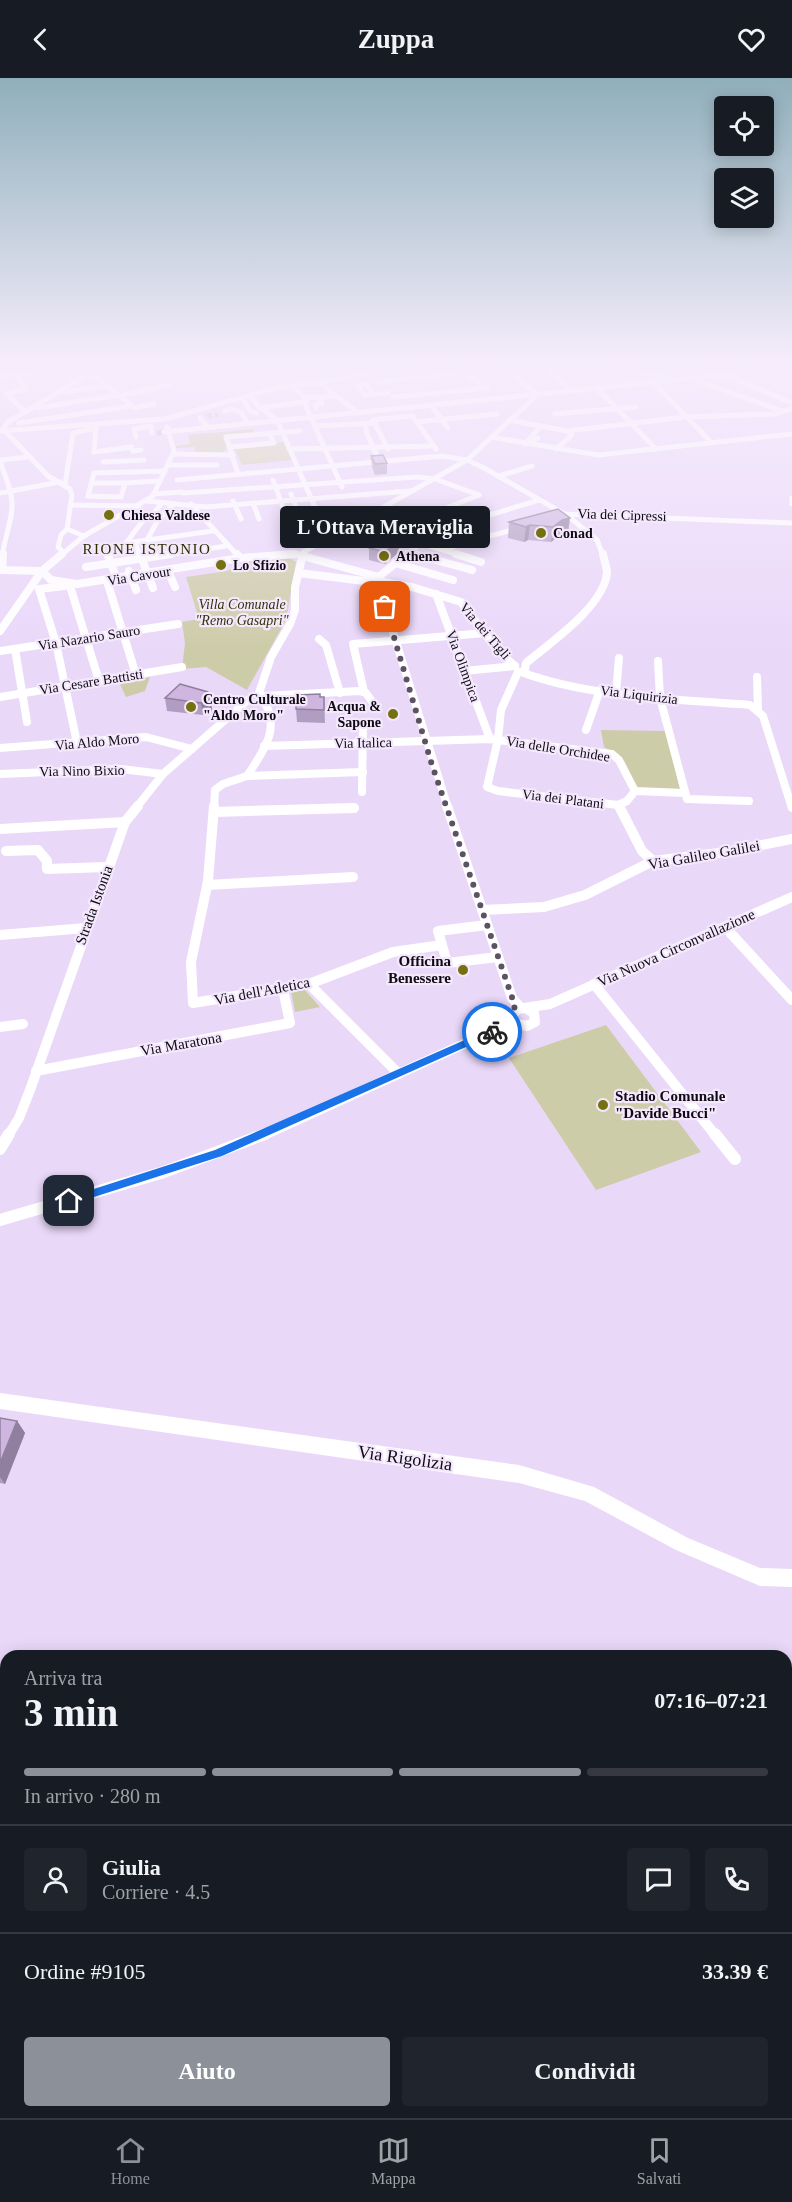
<!DOCTYPE html>
<html lang="it">
<head>
<meta charset="utf-8">
<style>
  body { margin:0; font-family:Georgia,serif; background:#20242c; color:#f1f3f6; height:100vh; display:flex; flex-direction:column; font-size:22px; white-space:nowrap }
  * { box-sizing:border-box; margin:0 }
  p { font-size:20px; color:#9ea1a6 }
  .icon { flex:none; width:33px; height:33px; fill:none; stroke:currentColor; stroke-width:2; stroke-linecap:round; stroke-linejoin:round }
  .map { position:relative; flex:1; overflow:hidden }
  .drawer { position:absolute; left:0px; top:1572px; width:792px; height:468px; display:flex; flex-direction:column; background:#171b24; border-radius:18px 18px 0 0; box-shadow:0 3px 15px #0003 }
  .drawer>* { flex:none }
  .fabs { position:absolute; left:714px; top:18px; display:grid; gap:12px }
  .fabs a { display:grid; place-items:center; width:60px; height:60px; border-radius:6px; background:#171b24; box-shadow:0 3px 15px #0003; font-size:30px }
  .pin { position:absolute; display:grid; place-items:center; width:51px; height:51px; color:#fff; margin:-26px; border-radius:12px; box-shadow:0 3px 9px #0006 }
  .courier { position:absolute; display:grid; place-items:center; width:60px; height:60px; margin:-30px; border:4px solid #1a73e8; border-radius:50%; background:#fff; color:#222; box-shadow:0 2px 8px #0007 }
  .bubble { position:absolute; height:42px; border-radius:6px; background:#171b24; box-shadow:0 3px 15px #0003; font-size:20px; font-weight:700; line-height:42px; text-align:center }
  .summary em { font-style:normal; font-weight:700 }
  .summary div { display:flex; flex-direction:column-reverse }
  .summary { display:flex; align-items:center; justify-content:space-between; height:102px; padding:0 24px }
  h1 { font-size:39px; font-weight:700; line-height:45px }
  .bar { display:grid; grid-template-columns:repeat(4,1fr); gap:9px 6px; align-content:center; height:72px; padding:0 24px }
  .bar i { height:8px; border-radius:4px; background:#363941 }
  .bar .selected { background:#8c9099 }
  .bar p { grid-column:span 4 }
  .line { display:flex; align-items:center; gap:15px; padding:0 24px; border-top:2px solid #363941 }
  .line div { flex:1 }
  .round { display:grid; place-items:center; flex:none; width:63px; height:63px; border-radius:6px; background:#20242c }
  .button { display:flex; gap:12px; margin-top:auto; padding:12px 24px }
  .button a { flex:1; height:69px; border-radius:6px; background:#8c9099; color:#fff; font-size:24px; font-weight:700; line-height:69px; text-align:center }
  .button a+a { background:#20242c; color:#f1f3f6 }
  header { display:flex; justify-content:space-between; align-items:center; height:78px; padding:0 24px; background:#171b24; font-size:27px; font-weight:700 }
  .dock { display:flex; justify-content:space-around; align-items:center; height:84px; border-top:2px solid #363941; background:#171b24; font-size:16px; color:#9ea1a6 }
  .dock a { display:grid; justify-items:center; gap:3px }
  .dock .selected { color:#8c9099 }
  .map>svg:first-child { display:block }
  .green { fill:#cdcca9 }
  .lines { fill:none; stroke-linecap:round; stroke-linejoin:round }
  .stream { stroke:#7b7859; stroke-width:4.5 }
  .minor-tunnel { stroke:#c9b9d7; stroke-width:5; stroke-dasharray:5 3; stroke-linecap:butt }
  .minor-far3 { stroke:#fff; stroke-width:5 }
  .minor-far2 { stroke:#fff; stroke-width:8 }
  .minor-far1 { stroke:#fff; stroke-width:10 }
  .minor { stroke:#fff; stroke-width:12 }
  .major { fill:#fff; fill-rule:evenodd }
  .wall { fill:#b19dc2 }
  .shaded-wall { fill:#907f9e }
  .building { fill:#ceb6e1; stroke:#907f9e; stroke-width:1.5 }
  .route { fill:#1a73e8 }
  .done { stroke:#5c5264; stroke-width:6; stroke-dasharray:0 10.8 }
  .poi-dot { fill:#757010; stroke:#f4e9fc; stroke-width:2 }
  .labels { text-anchor:middle; dominant-baseline:central; stroke-width:4.5; stroke-linejoin:round; paint-order:stroke }
  .far-poi-label { font-size:14px; font-weight:bold; fill:#100a14; stroke:#f4e9fc; text-anchor:start }
  .far-street-label { font-size:14px; fill:#100a14; stroke:#f4e9fc }
  .far-park-label { font-size:14px; font-style:italic; fill:#34320a; stroke:#f4e9fc }
  .far-quarter-label { font-size:15px; letter-spacing:1.5px; fill:#2e2b01; stroke:#f4e9fc }
  .street-label { font-size:15px; fill:#100a14; stroke:#f4e9fc }
  .poi-label { font-size:15px; font-weight:bold; fill:#100a14; stroke:#f4e9fc; text-anchor:end }
  .near-street-label { font-size:18px; fill:#100a14; stroke:#f4e9fc }
</style>
</head>
<body>
<header><svg class="icon" aria-label="back" viewBox="0 0 24 24"><path d="M15 5l-7 7 7 7"/></svg>Zuppa<svg class="icon" aria-label="heart" viewBox="0 0 24 24"><path d="M12 20l-8-8c-3-5 5-10 8-4 3-6 11-1 8 4z"/></svg></header>
<div class="map">
<svg width="792" height="2040" viewBox="0 0 792 2040">
  <rect width="100%" height="100%" fill="#ead8f9"/>
  <g class="green">
    <polygon points="635,284 667,284 670,286 689,284 696,293 688,294 656,288 647,294 640,293"/>
    <polygon points="253,351 254,356 225,358 228,369 224,370 229,372 223,372 226,376 194,375 195,369 176,370 176,368 190,366 188,357"/>
    <polygon points="284,364 292,382 242,387 234,369"/>
    <polygon points="288,479 296,484 286,542 247,612 206,589 182,591 185,565 182,544 199,541 186,499 227,493 252,482"/>
    <polygon points="150,599 145,613 126,619 119,604"/>
    <polygon points="601,652 666,653 680,712 637,711 621,679 604,669"/>
    <polygon points="303,910 320,929 295,934 291,913"/>
    <polygon points="606,947 701,1074 596,1112 509,980"/>
  </g>
  <g class="lines">
    <polyline class="stream" points="0,1817 6,1812"/>
    <g class="minor-tunnel">
      <polyline points="207,338 218,337"/>
      <polyline points="157,355 164,354"/>
    </g>
    <g class="minor-far3">
      <polyline points="456,284 468,298 487,310"/>
      <polyline points="542,284 570,312"/>
      <polyline points="562,284 668,299"/>
      <polyline points="692,284 710,298"/>
      <polyline points="745,284 757,294"/>
      <polyline points="170,289 200,284"/>
      <polyline points="503,289 537,316"/>
      <polyline points="16,296 26,311 6,316 26,334"/>
      <polyline points="0,297 87,292 185,295 263,289 412,284"/>
      <polyline points="726,297 792,325"/>
      <polyline points="94,298 135,330"/>
      <polyline points="83,299 8,344 3,351 48,398 70,411 72,417 67,451 84,458"/>
      <polyline points="695,302 782,333"/>
      <polyline points="319,304 357,334"/>
      <polyline points="379,304 552,284"/>
      <polyline points="653,304 711,364"/>
      <polygon points="366,306 373,316 364,317 358,307"/>
      <polyline points="293,307 307,323 304,324 342,409"/>
      <polyline points="597,310 656,371"/>
      <polyline points="64,314 105,308"/>
      <polyline points="373,316 388,315"/>
      <polyline points="539,316 792,290"/>
      <polyline points="250,317 258,328 277,342 328,459"/>
      <polyline points="119,318 168,307"/>
      <polyline points="393,319 487,310"/>
      <polyline points="242,320 250,333 257,335"/>
      <polyline points="305,320 335,318"/>
      <polyline points="431,327 448,350"/>
      <polyline points="38,330 118,317"/>
      <polyline points="135,330 154,326"/>
      <polyline points="259,330 304,324"/>
      <polyline points="316,330 315,327 322,326 319,319"/>
      <polyline points="225,333 232,331 242,335 247,345"/>
      <polyline points="555,336 636,329"/>
      <polyline points="413,339 436,371"/>
      <polyline points="200,340 208,349"/>
      <polyline points="509,342 567,353 686,339 774,336 792,331"/>
      <polyline points="416,344 497,336"/>
      <polyline points="19,345 131,328"/>
      <polyline points="365,346 367,356 380,384"/>
      <polyline points="316,348 375,345"/>
      <polyline points="96,350 94,374 132,369 133,373 141,372"/>
      <polyline points="0,353 165,341 276,310 342,301 383,291"/>
      <polyline points="164,354 531,317"/>
      <polyline points="136,359 134,351 151,348 152,355"/>
      <polyline points="491,359 598,377 792,356"/>
      <polyline points="538,360 525,366 541,348"/>
      <polyline points="230,369 274,365 269,355"/>
      <polyline points="289,371 434,368"/>
      <polyline points="388,371 373,342 413,338"/>
      <polyline points="556,371 572,357 567,353"/>
      <polyline points="173,376 233,377"/>
      <polyline points="0,382 28,379"/>
      <path d="M0 384C20 432 11 431 2 478"/>
      <polyline points="103,384 144,382"/>
      <polyline points="169,387 217,387"/>
      <polyline points="238,396 226,359 300,353"/>
      <polyline points="499,398 532,388"/>
      <polyline points="177,402 442,378 467,382 484,390 568,438 597,462 603,478"/>
      <polyline points="273,402 293,456 321,464"/>
      <polyline points="92,405 125,405 121,419 88,418 94,395 165,393"/>
      <polyline points="125,405 158,403"/>
      <polyline points="65,407 73,355 91,351"/>
      <polyline points="0,415 60,404"/>
      <polyline points="183,415 417,399 435,401 479,417"/>
      <polyline points="153,416 182,414"/>
      <polyline points="291,416 304,449"/>
      <polyline points="792,420 792,426"/>
      <polyline points="147,423 206,429 410,413"/>
      <polyline points="233,423 241,441"/>
      <polyline points="253,425 259,441"/>
      <polyline points="191,426 238,478"/>
      <polyline points="70,427 139,428"/>
      <polyline points="374,434 422,450"/>
      <polyline points="564,436 792,445"/>
      <polyline points="416,448 446,430 479,417"/>
      <polyline points="147,462 158,442 174,426"/>
      <polyline points="135,464 140,478"/>
      <polyline points="126,465 148,436 153,436 162,425"/>
      <polyline points="420,465 446,473 459,466 520,450"/>
      <polyline points="446,473 461,478"/>
      <polyline points="64,475 58,469 61,457 67,451"/>
      <polyline points="302,475 467,382 535,319"/>
      <polyline points="409,475 419,478"/>
      <polyline points="60,478 84,458 153,418 174,373 167,349"/>
      <polyline points="108,478 126,465 213,453"/>
      <polyline points="161,478 226,468"/>
      <polyline points="273,478 299,476"/>
      <polyline points="405,478 434,454 539,422"/>
    </g>
    <g class="minor-far2">
      <polyline points="3,476 2,492 42,493 51,502 77,506 240,480 295,476"/>
      <polyline points="110,476 108,478 117,501"/>
      <polyline points="140,476 153,510"/>
      <polyline points="237,476 240,480"/>
      <polyline points="414,476 472,492"/>
      <polyline points="456,476 481,484"/>
      <polyline points="306,479 379,499"/>
      <polyline points="395,485 453,502"/>
      <polyline points="86,489 171,476"/>
      <polyline points="129,493 136,512"/>
      <polyline points="168,493 175,509"/>
      <polyline points="299,495 372,504"/>
      <polyline points="376,501 407,476"/>
      <polyline points="107,503 136,597"/>
      <polyline points="383,504 412,509 461,524 498,573 515,588"/>
      <polyline points="378,506 448,730"/>
      <polyline points="65,508 39,511 56,565 77,665"/>
      <polyline points="70,508 99,603"/>
      <polyline points="436,516 490,661"/>
      <polyline points="0,553 42,493 62,476"/>
      <polyline points="319,561 326,567 340,615"/>
      <polyline points="15,571 27,644"/>
      <polyline points="0,573 178,546"/>
      <polyline points="658,583 660,620 687,721 749,723"/>
      <path d="M525 591 526 585C550 565 604 528 607 495 607 489 604 482 603 476"/>
      <polyline points="464,593 515,588"/>
      <polyline points="518,594 501,632 498,661 487,709 498,713 618,727 627,723 635,713"/>
      <path d="M521 594C591 620 676 621 750 627L763 638 792 730"/>
      <polyline points="757,599 758,632"/>
      <polyline points="364,614 353,566 485,555"/>
      <polyline points="259,615 271,579 290,546 295,532 295,509 302,480"/>
      <polyline points="616,615 619,580"/>
      <polyline points="264,618 360,613 366,615 373,625"/>
      <polyline points="0,619 182,589"/>
      <polyline points="586,652 600,612"/>
      <polyline points="264,668 490,661 612,676 619,682 635,713"/>
      <polyline points="0,670 146,659 192,671"/>
      <polyline points="0,696 121,691 163,696"/>
      <polyline points="247,698 363,694"/>
      <polyline points="635,713 685,715"/>
      <polyline points="362,714 363,647"/>
      <polyline points="618,727 619,730"/>
      <polyline points="136,730 163,696 248,622"/>
      <path d="M214 730 215 712 223 706 247 698C263 674 282 649 263 622"/>
    </g>
    <g class="minor-far1">
      <polyline points="214,728 208,803 191,884 193,925 309,906 393,874 442,867 438,853 487,847"/>
      <polyline points="447,728 512,920 521,930"/>
      <polyline points="619,728 642,773 653,783"/>
      <polyline points="214,734 354,730"/>
      <polyline points="0,751 125,744"/>
      <polyline points="6,773 38,772 47,783 47,791 108,789"/>
      <polyline points="207,807 353,799"/>
      <polyline points="482,832 544,829 585,817 653,783 727,774 792,761"/>
      <polyline points="725,849 792,922"/>
      <polyline points="0,857 86,850"/>
      <polyline points="442,867 447,885 498,879"/>
      <polyline points="309,906 399,996"/>
      <polyline points="594,906 716,1058"/>
      <polyline points="527,931 534,935 535,944 527,948 515,945 511,938 518,931 550,926 792,819"/>
      <polyline points="0,949 23,946"/>
      <polyline points="36,993 290,945 283,911"/>
      <polyline points="8,1058 19,1040 30,1012 125,744 138,728"/>
      <polyline points="262,1058 497,951 512,941"/>
    </g>
    <g class="minor">
      <polyline points="715,1056 735,1081"/>
      <polyline points="0,1071 9,1056"/>
      <polyline points="0,1142 164,1094 265,1056"/>
    </g>
    <polygon class="major" points="0,1315 519,1387 594,1409 688,1460 760,1490 792,1491 792,1509 760,1508 676,1472 585,1423 519,1405 0,1331"/>
  </g>
  <g class="wall">
    <polygon points="371,378 387,385 387,396 375,397 372,389"/>
    <polygon points="558,431 568,455 560,457 551,464 528,462 524,464 508,460 509,444"/>
    <polygon points="372,439 373,451 357,459 347,455 346,444"/>
    <polygon points="399,462 399,474 385,486 369,482 369,470"/>
    <polygon points="180,606 212,631 211,634 203,637 167,633 165,620"/>
    <polygon points="320,619 324,619 325,645 297,644 296,631"/>
    <polygon points="0,1340 17,1343 25,1355 5,1406 0,1405"/>
  </g>
  <g class="shaded-wall">
    <polygon points="372,439 373,451 357,459 357,448"/>
    <polygon points="570,440 568,455 560,457 551,464 553,449 562,442"/>
    <polygon points="530,447 528,462 524,464 526,449"/>
    <polygon points="399,462 399,474 385,486 385,474"/>
    <polygon points="210,618 212,631 211,634 203,637 201,625"/>
    <polygon points="17,1343 25,1355 5,1406 0,1399 0,1385"/>
  </g>
  <g class="building">
    <polygon points="383,377 387,385 375,386 371,378"/>
    <polygon points="558,431 570,440 562,442 553,449 530,447 526,449 509,444"/>
    <polygon points="362,435 372,439 357,448 346,444"/>
    <polygon points="384,458 399,462 385,474 369,470"/>
    <polygon points="180,606 208,614 210,618 209,622 201,625 165,620"/>
    <polygon points="320,616 320,619 324,619 324,632 296,631 296,617"/>
    <polygon points="0,1340 17,1343 0,1385"/>
  </g>
  <linearGradient id="sky" x2="0" y2="1"><stop stop-color="#8fafbb"/><stop offset="0.5" stop-color="#f6edfc"/><stop offset="1" stop-color="#f6edfc" stop-opacity="0"/></linearGradient>
  <rect width="792" height="569" fill="url(#sky)"/>
  <polygon class="route" points="492,950 495,951 495,956 222,1078 69,1127 64,1123 69,1119 215,1072"/>
  <g class="lines">
    <path class="done" d="M385 529 432 687 514 925C517 938 505 948 492 954"/>
  </g>
  <g class="poi-dot">
    <circle cx="109" cy="437" r="6"/>
    <circle cx="541" cy="455" r="6"/>
    <circle cx="384" cy="478" r="6"/>
    <circle cx="221" cy="487" r="6"/>
    <circle cx="191" cy="629" r="6"/>
    <circle cx="393" cy="636" r="6"/>
    <circle cx="463" cy="892" r="6"/>
    <circle cx="603" cy="1027" r="6"/>
  </g>
  <g class="labels">
    <g class="far-poi-label">
      <text x="121" y="437">Chiesa Valdese</text>
      <text x="553" y="455">Conad</text>
      <text x="396" y="478">Athena</text>
      <text x="233" y="487">Lo Sfizio</text>
      <text x="203" y="621">Centro Culturale<tspan x="203" dy="16">"Aldo Moro"</tspan></text>
      <text x="381" y="628" text-anchor="end">Acqua &amp;<tspan x="381" dy="16">Sapone</tspan></text>
    </g>
    <g class="far-street-label">
      <text transform="translate(622 437) rotate(2)">Via dei Cipressi</text>
      <text transform="translate(139 498) rotate(-9)">Via Cavour</text>
      <text transform="translate(485 553) rotate(49)">Via dei Tigli</text>
      <text transform="translate(89 560) rotate(-9)">Via Nazario Sauro</text>
      <text transform="translate(463 588) rotate(70)">Via Olimpica</text>
      <text transform="translate(91 604) rotate(-9)">Via Cesare Battisti</text>
      <text transform="translate(639 617) rotate(7)">Via Liquirizia</text>
      <text transform="translate(97 664) rotate(-5)">Via Aldo Moro</text>
      <text transform="translate(363 665) rotate(-1)">Via Italica</text>
      <text transform="translate(558 671) rotate(9)">Via delle Orchidee</text>
      <text transform="translate(82 693) rotate(-1)">Via Nino Bixio</text>
      <text transform="translate(563 721) rotate(7)">Via dei Platani</text>
    </g>
    <g class="far-park-label">
      <text x="242" y="526">Villa Comunale<tspan x="242" dy="16">"Remo Gasapri"</tspan></text>
    </g>
    <g class="far-quarter-label">
      <text x="147" y="471">RIONE ISTONIO</text>
    </g>
    <g class="street-label">
      <text transform="translate(704 777) rotate(-10)">Via Galileo Galilei</text>
      <text transform="translate(94 827) rotate(-70)">Strada Istonia</text>
      <text transform="translate(676 870) rotate(-24)">Via Nuova Circonvallazione</text>
      <text transform="translate(262 913) rotate(-11)">Via dell'Atletica</text>
      <text transform="translate(181 966) rotate(-10)">Via Maratona</text>
    </g>
    <g class="poi-label">
      <text x="451" y="883">Officina<tspan x="451" dy="17">Benessere</tspan></text>
      <text x="615" y="1018" text-anchor="start">Stadio Comunale<tspan x="615" dy="17">"Davide Bucci"</tspan></text>
    </g>
    <g class="near-street-label">
      <text transform="translate(405 1380) rotate(8)">Via Rigolizia</text>
    </g>
  </g>
</svg>
<div class="fabs">
<a><svg class="icon" aria-label="locate" viewBox="0 0 24 24"><circle cx="12" cy="12" r="6"/><path d="M12 2v4M12 18v4M2 12h4M18 12h4"/></svg></a>
<a><svg class="icon" aria-label="layers" viewBox="0 0 24 24"><path d="M12 4l9 5-9 5-9-5zM3 14l9 5 9-5"/></svg></a>
</div>
<div class="pin" style="left:385px;top:529px;background:#ea580c"><svg class="icon" aria-label="bag" viewBox="0 0 24 24"><path d="M5 8h14l-1 12H6zM9 8a3 3 0 0 1 6 0"/></svg></div>
<div class="pin" style="left:69px;top:1123px;background:#1f2937"><svg class="icon" aria-label="home" viewBox="0 0 24 24"><path d="M3 11l9-7 9 7M6 9v11h12V9"/></svg></div>
<div class="courier" style="left:492px;top:954px"><svg class="icon" aria-label="bike" viewBox="0 0 24 24"><circle cx="6" cy="16" r="4"/><circle cx="18" cy="16" r="4"/><path d="M6 16l4-8h5l3 8M10 8l3 8H6M13 5h3"/></svg></div>
<div class="bubble" style="left:280px;top:428px;width:210px">L'Ottava Meraviglia</div>
<section class="drawer">
<div class="summary"><div><h1>3 min</h1><p>Arriva tra</p></div><em>07:16–07:21</em></div>
<div class="bar"><i class="selected"></i><i class="selected"></i><i class="selected"></i><i></i><p>In arrivo · 280 m</p></div>
<div class="line" style="height:108px"><a class="round"><svg class="icon" aria-label="person" viewBox="0 0 24 24"><circle cx="12" cy="8" r="4"/><path d="M4 21q1-7 8-7t8 7"/></svg></a><div><b>Giulia</b><p>Corriere · 4.5</p></div><a class="round"><svg class="icon" aria-label="chat" viewBox="0 0 24 24"><path d="M4 5h16v11H9l-5 4z"/></svg></a><a class="round"><svg class="icon" aria-label="phone" viewBox="0 0 24 24"><path d="M5 4h4l2 5-3 2q2 4 5 5l2-3 5 2v4C11 20 4 13 5 4z"/></svg></a></div>
<div class="line" style="height:78px"><div>Ordine #9105</div><b>33.39 €</b></div>
<div class="button"><a>Aiuto</a><a>Condividi</a></div>
</section>
</div>
<nav class="dock">
<a class="selected"><svg class="icon" aria-label="home" viewBox="0 0 24 24"><path d="M3 11l9-7 9 7M6 9v11h12V9"/></svg>Home</a>
<a><svg class="icon" aria-label="map" viewBox="0 0 24 24"><path d="M3 6l6-2 6 2 6-2v14l-6 2-6-2-6 2zM9 4v14M15 6v14"/></svg>Mappa</a>
<a><svg class="icon" aria-label="saved" viewBox="0 0 24 24"><path d="M7 4h10v16l-5-4-5 4z"/></svg>Salvati</a>
</nav>
</body>
</html>
